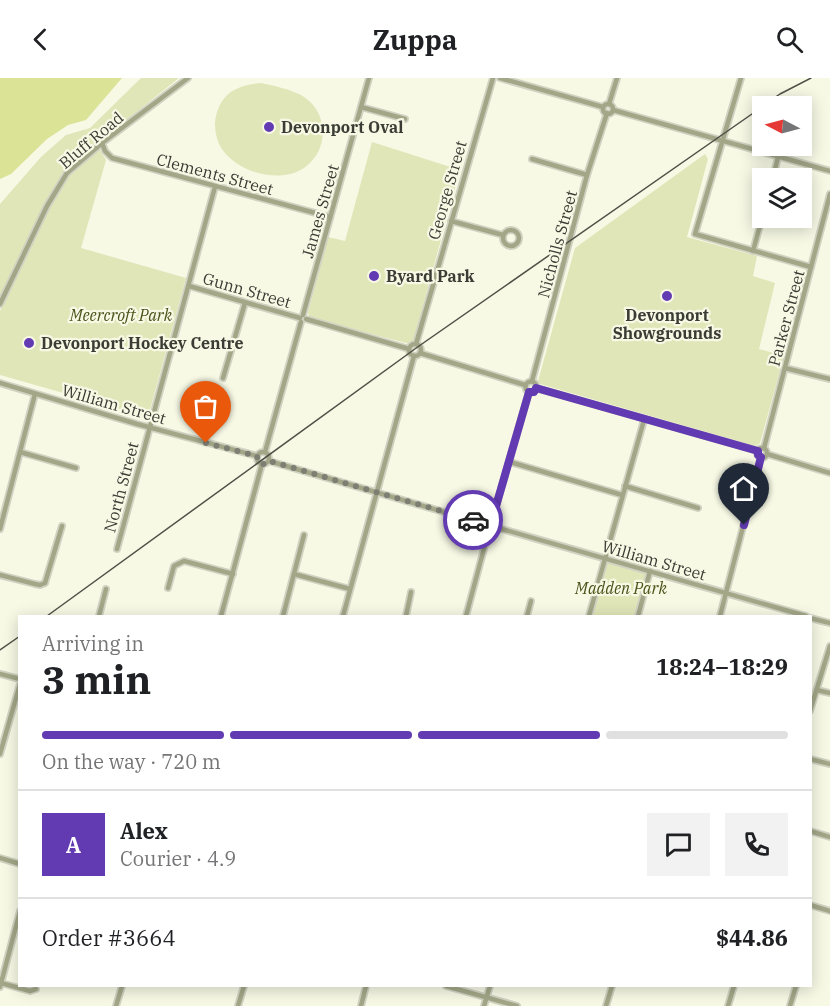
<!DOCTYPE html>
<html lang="en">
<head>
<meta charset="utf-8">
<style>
  body { margin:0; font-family:"IBM Plex Serif",serif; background:#f2f2f2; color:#202124; height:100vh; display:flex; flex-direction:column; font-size:22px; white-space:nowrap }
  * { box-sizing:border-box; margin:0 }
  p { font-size:20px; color:#757577 }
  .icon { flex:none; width:33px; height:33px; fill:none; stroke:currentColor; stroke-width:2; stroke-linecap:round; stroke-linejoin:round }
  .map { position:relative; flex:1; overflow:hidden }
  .panel { position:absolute; left:18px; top:537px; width:794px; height:372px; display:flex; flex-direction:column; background:#fff; border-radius:0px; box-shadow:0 3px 15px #0003 }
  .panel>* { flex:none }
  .needle { width:39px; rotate:276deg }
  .fabs { position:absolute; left:752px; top:18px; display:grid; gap:12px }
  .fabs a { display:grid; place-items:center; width:60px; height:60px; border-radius:0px; background:#fff; box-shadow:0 3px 15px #0003; font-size:30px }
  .pin { position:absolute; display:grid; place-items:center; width:51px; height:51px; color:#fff; margin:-62px -26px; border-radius:50% 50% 50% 0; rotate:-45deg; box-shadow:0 0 6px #0007 }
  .pin .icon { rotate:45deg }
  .courier { position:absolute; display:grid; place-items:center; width:60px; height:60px; margin:-30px; border:4px solid #623ab2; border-radius:50%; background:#fff; color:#222; box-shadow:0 2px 8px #0007 }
  .summary em { font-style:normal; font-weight:800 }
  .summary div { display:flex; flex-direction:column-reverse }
  .summary { display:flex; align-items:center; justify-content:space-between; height:102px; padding:0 24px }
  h1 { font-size:39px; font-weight:800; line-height:45px }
  .bar { display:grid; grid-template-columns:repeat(4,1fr); gap:9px 6px; align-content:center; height:72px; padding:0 24px }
  .bar i { height:8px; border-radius:4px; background:#e0e0e0 }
  .bar .selected { background:#623ab2 }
  .bar p { grid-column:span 4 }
  .line { display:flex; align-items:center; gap:15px; padding:0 24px; border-top:2px solid #e0e0e0 }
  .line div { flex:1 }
  .round { display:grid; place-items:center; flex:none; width:63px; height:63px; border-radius:0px; background:#f2f2f2 }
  header { display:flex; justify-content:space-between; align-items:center; height:78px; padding:0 24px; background:#fff; font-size:27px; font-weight:800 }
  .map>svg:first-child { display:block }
  .green { fill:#e0e6b8 }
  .water { fill:#dbe397 }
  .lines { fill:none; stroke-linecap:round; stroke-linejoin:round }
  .minor-casing { stroke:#d1d3c2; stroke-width:8 }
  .minor { stroke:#a3a788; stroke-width:4.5 }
  .rail { stroke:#4f5147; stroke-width:1.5 }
  .done { stroke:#7d7f73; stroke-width:6; stroke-dasharray:0 10.8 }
  .route { stroke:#623ab2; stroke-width:8 }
  .poi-dot { fill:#623ab2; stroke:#f7f9e5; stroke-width:2 }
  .labels { text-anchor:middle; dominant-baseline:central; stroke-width:4.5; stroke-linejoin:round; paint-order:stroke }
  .poi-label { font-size:16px; font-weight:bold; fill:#3b3d35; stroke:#f7f9e5; text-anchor:start }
  .street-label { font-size:16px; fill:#3b3d35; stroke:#f7f9e5 }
  .park-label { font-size:16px; font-style:italic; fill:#4e521a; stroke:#f7f9e5 }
</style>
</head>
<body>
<header><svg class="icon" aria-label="back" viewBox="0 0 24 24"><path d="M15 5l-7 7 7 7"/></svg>Zuppa<svg class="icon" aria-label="search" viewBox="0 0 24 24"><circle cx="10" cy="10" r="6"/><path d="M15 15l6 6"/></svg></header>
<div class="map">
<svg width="830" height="928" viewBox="0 0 830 928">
  <rect width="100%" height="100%" fill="#f7f9e5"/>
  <g class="green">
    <polygon points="141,0 179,0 96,66 62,96 0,220 0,126 41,79 66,57 90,50"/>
    <path d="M261 5C275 8 289 11 301 17 329 33 330 72 304 90 280 106 238 95 222 71 217 64 215 54 215 45 218 17 235 7 261 5Z"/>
    <polygon points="372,64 460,92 413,264 410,266 310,240 308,235 328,159 345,163"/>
    <polygon points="99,71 106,82 81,170 186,200 148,339 0,297 0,233 63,100"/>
    <polygon points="705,76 708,81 687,159 757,178 753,198 775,205 759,271 784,278 760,365 755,368 540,306 538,303 575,170"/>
    <polygon points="604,481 650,493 638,538 591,538"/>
  </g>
  <polygon class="water" points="0,0 122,0 86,42 68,47 47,61 11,96 0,101"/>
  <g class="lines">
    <defs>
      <g id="minor">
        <polyline points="500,0 603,29"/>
        <polyline points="741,0 695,156 811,189"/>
        <polyline points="609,26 617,0"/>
        <circle cx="608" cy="31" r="5"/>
        <polyline points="361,29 405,41"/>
        <polyline points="613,32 830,93"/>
        <polyline points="102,65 105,73 112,80 330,139"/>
        <polyline points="532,81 587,97"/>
        <polyline points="773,100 778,79"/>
        <polyline points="451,143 503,157"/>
        <circle cx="511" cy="160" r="8"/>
        <polyline points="753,173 762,140"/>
        <polyline points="189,208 300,240"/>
        <polyline points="0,226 47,128 67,95 102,65 188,0"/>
        <polyline points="303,237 369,0"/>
        <polyline points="306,241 409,271"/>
        <circle cx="415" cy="272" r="6"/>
        <polyline points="416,266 493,0"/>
        <polyline points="420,275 525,307"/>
        <polyline points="785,290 830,301"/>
        <polyline points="223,300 245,225"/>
        <polyline points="532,303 587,97 607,35"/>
        <circle cx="531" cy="309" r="5.5"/>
        <polyline points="0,305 137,346 257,378"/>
        <polyline points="536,310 758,373"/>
        <circle cx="762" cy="375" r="5"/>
        <polyline points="764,370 830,116"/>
        <circle cx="263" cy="380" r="6"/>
        <polyline points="20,374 76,390"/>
        <polyline points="265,374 301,244"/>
        <polyline points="767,376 830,395"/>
        <polyline points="269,383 485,446"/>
        <polyline points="510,384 622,417"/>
        <polyline points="625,408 698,430"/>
        <circle cx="490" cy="447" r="5"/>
        <polyline points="492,442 529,314"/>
        <polyline points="495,449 806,538"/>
        <polyline points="0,451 35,316"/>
        <polyline points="117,471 215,109"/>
        <polyline points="294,496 350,511"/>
        <polyline points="0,497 35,506 40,507 45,505 62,448"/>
        <polyline points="168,510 174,488 184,483 233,496"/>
        <polyline points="99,538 106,511"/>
        <polyline points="221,538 262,386"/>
        <polyline points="283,538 304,457"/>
        <polyline points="343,538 414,278"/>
        <polyline points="406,538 411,514"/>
        <polyline points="466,538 489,452"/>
        <polyline points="527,538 531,523"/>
        <polyline points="589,538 644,342"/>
        <polyline points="638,538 650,493"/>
        <polyline points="720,538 761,379"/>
        <polyline points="810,540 830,545"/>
        <polyline points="0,596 20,601"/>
        <polyline points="817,612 830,615"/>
        <polyline points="810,633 830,568"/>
        <polyline points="0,676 20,606"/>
        <polyline points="810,681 830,686"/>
        <polyline points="810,753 830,759"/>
        <polyline points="0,780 20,786"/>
        <polyline points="810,827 830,833"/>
        <polyline points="1,905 30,913 36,911"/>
        <polyline points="446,908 517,928"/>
        <polyline points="0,909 20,833"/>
        <polyline points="116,928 122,908"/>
        <polyline points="238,928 244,908"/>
        <polyline points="361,928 366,908"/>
        <polyline points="484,928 490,908"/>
        <polyline points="606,928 612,908"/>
        <polyline points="728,928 734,908"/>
        <polyline points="790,928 796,908"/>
      </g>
    </defs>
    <use href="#minor" class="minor-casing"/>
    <use href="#minor" class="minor"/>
    <g class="rail">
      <polyline points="762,28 780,16 811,0"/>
      <polyline points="47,538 419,268 762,29"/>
      <polyline points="0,572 20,558"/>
    </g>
  </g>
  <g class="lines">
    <polyline class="done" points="206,365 257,378 258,384 261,386 266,386 269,383 473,442"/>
    <polyline class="route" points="473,442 485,446 488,443 492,442 529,314 534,314 536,310 758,373 758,377 761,379 744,447"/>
  </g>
  <g class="poi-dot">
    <circle cx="269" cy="49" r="6"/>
    <circle cx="374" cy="198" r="6"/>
    <circle cx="667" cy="218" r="6"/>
    <circle cx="29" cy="265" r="6"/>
  </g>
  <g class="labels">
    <g class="poi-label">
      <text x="281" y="49">Devonport Oval</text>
      <text x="386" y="198">Byard Park</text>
      <text x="667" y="237" text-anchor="middle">Devonport<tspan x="667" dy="18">Showgrounds</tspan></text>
      <text x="41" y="265">Devonport Hockey Centre</text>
    </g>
    <g class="street-label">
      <text transform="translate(91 62) rotate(-40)">Bluff Road</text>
      <text transform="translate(215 96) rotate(15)">Clements Street</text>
      <text transform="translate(447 112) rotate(-74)">George Street</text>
      <text transform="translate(320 133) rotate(-74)">James Street</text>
      <text transform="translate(557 166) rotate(-75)">Nicholls Street</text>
      <text transform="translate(247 212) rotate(16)">Gunn Street</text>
      <text transform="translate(786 240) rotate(-75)">Parker Street</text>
      <text transform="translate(114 326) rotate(16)">William Street</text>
      <text transform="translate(121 409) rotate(-75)">North Street</text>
      <text transform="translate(654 482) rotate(16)">William Street</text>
    </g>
    <g class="park-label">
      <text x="121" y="237">Meercroft Park</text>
      <text x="621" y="510">Madden Park</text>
    </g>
  </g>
</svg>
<div class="fabs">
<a><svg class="needle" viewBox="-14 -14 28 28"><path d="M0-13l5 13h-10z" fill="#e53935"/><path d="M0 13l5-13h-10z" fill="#757577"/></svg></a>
<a><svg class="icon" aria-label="layers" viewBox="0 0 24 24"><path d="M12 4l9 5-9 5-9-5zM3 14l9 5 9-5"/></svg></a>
</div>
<div class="pin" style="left:206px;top:365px;background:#ea580c"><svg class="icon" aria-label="bag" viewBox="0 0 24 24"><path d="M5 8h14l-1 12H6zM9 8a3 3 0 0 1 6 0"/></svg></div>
<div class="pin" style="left:744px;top:447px;background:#1f2937"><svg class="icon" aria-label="home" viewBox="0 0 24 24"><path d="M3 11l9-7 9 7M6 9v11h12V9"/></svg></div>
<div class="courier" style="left:473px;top:442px"><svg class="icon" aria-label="car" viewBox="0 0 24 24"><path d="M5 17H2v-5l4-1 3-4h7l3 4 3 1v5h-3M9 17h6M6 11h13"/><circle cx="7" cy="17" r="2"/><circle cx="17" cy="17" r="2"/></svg></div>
<section class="panel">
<div class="summary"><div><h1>3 min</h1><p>Arriving in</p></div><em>18:24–18:29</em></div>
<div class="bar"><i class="selected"></i><i class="selected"></i><i class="selected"></i><i></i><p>On the way · 720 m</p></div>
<div class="line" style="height:108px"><b class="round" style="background:#623ab2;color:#fff">A</b><div><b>Alex</b><p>Courier · 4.9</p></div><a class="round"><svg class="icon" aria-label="chat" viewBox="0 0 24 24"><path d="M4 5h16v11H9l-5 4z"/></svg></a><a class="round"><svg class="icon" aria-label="phone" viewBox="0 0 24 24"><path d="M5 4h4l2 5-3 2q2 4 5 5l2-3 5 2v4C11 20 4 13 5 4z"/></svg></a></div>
<div class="line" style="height:78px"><div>Order #3664</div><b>$44.86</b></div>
</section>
</div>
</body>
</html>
